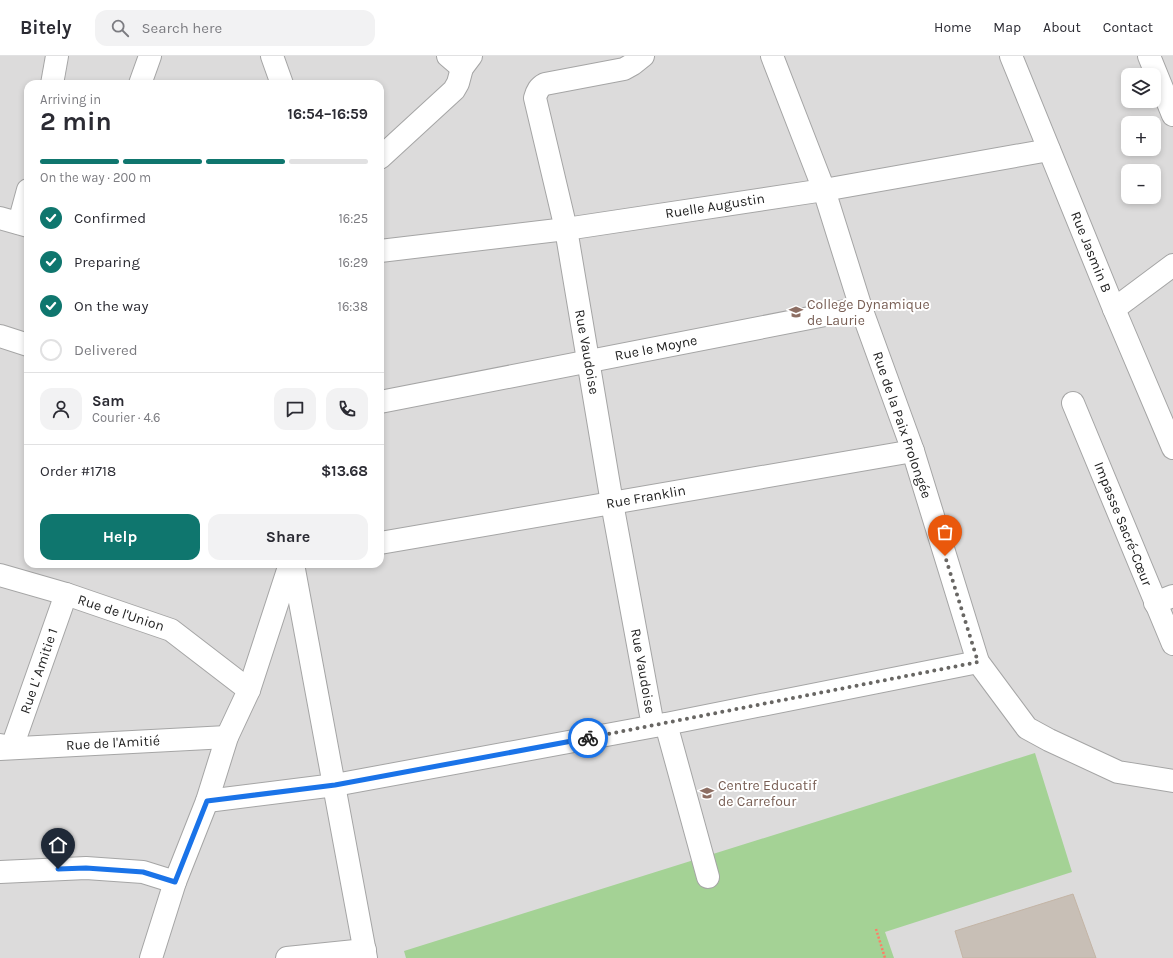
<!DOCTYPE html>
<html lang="en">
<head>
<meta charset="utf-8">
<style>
  body { margin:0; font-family:Karla,sans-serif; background:#f2f2f3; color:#2b2b33; height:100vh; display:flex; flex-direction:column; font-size:15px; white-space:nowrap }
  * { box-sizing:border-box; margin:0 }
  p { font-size:13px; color:#7c7c81 }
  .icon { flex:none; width:22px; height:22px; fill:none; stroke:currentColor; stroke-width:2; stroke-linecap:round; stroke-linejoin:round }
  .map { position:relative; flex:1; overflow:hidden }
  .sheet { position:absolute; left:24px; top:24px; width:360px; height:488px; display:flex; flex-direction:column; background:#fff; border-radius:12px; box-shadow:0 2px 6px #0003 }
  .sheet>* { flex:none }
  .buttons { position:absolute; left:1121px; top:12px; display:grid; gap:8px }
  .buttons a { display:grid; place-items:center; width:40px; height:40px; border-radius:8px; background:#fff; box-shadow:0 2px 6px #0003; font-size:20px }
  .pin { position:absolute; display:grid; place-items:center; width:34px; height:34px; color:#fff; margin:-41px -17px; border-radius:50% 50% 50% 0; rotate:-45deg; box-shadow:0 0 4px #0007 }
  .pin .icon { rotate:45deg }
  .courier { position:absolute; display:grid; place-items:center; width:40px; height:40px; margin:-20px; border:3px solid #1a73e8; border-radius:50%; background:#fff; color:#222; box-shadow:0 1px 5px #0007 }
  .headline em { font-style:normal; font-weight:700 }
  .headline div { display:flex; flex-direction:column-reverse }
  .headline { display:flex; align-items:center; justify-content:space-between; height:68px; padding:0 16px }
  h1 { font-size:26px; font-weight:700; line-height:30px }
  .bar { display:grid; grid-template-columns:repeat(4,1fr); gap:6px 4px; align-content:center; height:48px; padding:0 16px }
  .bar i { height:5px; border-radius:3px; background:#e1e1e2 }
  .bar .on { background:#0f766e }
  .bar p { grid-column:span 4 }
  .line { display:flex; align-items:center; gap:10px; padding:0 16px; border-top:1px solid #e1e1e2 }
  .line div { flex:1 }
  .round { display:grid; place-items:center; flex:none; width:42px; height:42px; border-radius:12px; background:#f2f2f3 }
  ol { padding:0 16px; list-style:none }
  li { display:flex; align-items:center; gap:12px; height:44px }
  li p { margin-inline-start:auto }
  li .icon { padding:4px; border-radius:50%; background:#0f766e; color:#fff; stroke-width:4 }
  li:last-child { color:#7c7c81 }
  li i { width:22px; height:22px; border:2px solid #e1e1e2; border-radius:50% }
  .cta { display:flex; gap:8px; margin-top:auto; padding:8px 16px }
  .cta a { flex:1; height:46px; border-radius:12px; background:#0f766e; color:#fff; font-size:16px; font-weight:700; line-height:46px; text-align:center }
  .cta a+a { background:#f2f2f3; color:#2b2b33 }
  header { display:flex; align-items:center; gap:24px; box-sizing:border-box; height:56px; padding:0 20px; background:#fff; border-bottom:1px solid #e1e1e2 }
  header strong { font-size:19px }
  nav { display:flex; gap:22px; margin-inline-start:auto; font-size:14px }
  .search { width:280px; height:36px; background:#f2f2f3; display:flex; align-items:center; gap:10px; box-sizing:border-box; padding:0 14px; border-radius:12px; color:#7c7c81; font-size:15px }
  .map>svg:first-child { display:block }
  .residential { fill:#dcdbdb; fill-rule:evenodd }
  .forest { fill:#a4d295 }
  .building { fill:#c8bfb6; stroke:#c3b4a5 }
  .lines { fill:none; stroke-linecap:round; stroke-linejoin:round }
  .minor-casing { stroke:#a5a5a5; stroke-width:24 }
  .path { stroke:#ff7d66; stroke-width:2.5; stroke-dasharray:2 2; stroke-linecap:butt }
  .minor { stroke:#fff; stroke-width:22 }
  .done { stroke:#686663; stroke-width:4; stroke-dasharray:0 7.2 }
  .route { stroke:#1a73e8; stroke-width:5 }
  .labels { text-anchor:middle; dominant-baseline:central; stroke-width:4; stroke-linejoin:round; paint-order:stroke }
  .street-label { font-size:14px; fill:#1e1e1e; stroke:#fff }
  .education-label { font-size:14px; fill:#785e54; stroke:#fff; text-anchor:start }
</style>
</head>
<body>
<header>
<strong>Bitely</strong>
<div class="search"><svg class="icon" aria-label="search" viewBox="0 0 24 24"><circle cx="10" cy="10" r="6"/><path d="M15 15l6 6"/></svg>Search here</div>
<nav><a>Home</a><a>Map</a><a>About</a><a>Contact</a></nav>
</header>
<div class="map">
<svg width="1173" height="902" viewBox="0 0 1173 902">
  <rect width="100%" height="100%" fill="#f0ece4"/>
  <path class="residential" d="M0 0H1173V902H0ZM1128 19H1154V45H1128ZM28 28H380V508H28ZM1128 67H1154V93H1128ZM1128 115H1154V141H1128Z"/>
  <polygon class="forest" points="1035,697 1072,816 885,876 894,902 406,902 404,895"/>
  <polygon class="building" points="1073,838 1096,902 963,902 955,875"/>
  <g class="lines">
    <defs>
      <g id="minor">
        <polyline points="272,0 282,28"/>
        <polyline points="448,0 462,12"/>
        <path d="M643 0 633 8 624 13 545 28C539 31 537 35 535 42L566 173 612 447 653 670"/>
        <polyline points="772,0 824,134 861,252 913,395 978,606 1027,672 1049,684 1118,716 1173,725"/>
        <polyline points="1011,0 1114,253 1173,392"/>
        <polyline points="1149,0 1173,59"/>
        <polyline points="52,28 57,0"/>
        <polyline points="140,28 150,0"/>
        <polyline points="380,102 454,34 458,27 462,12 471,0"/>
        <polyline points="0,162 28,170"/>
        <polyline points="19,167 28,134"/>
        <polyline points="380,195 566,173 824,134 1049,94"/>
        <polyline points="1114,253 1173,209"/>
        <polyline points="0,280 28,289"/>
        <polyline points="380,346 861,252"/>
        <polyline points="1073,347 1173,588"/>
        <polyline points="380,487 913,395"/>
        <polyline points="293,508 366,902"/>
        <polyline points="0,519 66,538 171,574 249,634"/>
        <polyline points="1155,547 1173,540"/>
        <polyline points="666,668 708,821"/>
        <polyline points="0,689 12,691 66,538"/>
        <polyline points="0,693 227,681"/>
        <polyline points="207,745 335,729 666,668 978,606"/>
        <polyline points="0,816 86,812 143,816 175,826"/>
        <polyline points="151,902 175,826 207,745 227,681 249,634 290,508"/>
        <polyline points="287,902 365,894"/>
      </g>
    </defs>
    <use href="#minor" class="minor-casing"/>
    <polyline class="path" points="876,873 885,902"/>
    <use href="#minor" class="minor"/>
  </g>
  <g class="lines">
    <polyline class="done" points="588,682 978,606 945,500"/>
    <polyline class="route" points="58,813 86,812 143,816 175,826 207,745 335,729 588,682"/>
  </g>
  <defs>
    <symbol id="school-bare" viewBox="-9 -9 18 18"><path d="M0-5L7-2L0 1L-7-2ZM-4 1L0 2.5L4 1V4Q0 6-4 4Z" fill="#8d6e63" stroke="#fff" stroke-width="2.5" paint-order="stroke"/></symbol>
  </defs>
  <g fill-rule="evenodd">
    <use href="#school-bare" x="786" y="246" width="20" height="20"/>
    <use href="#school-bare" x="697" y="727" width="20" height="20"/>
  </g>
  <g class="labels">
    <g class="street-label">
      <text transform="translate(715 150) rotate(-9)">Ruelle Augustin</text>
      <text transform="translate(1091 196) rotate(68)">Rue Jasmin B</text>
      <text transform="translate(656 292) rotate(-11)">Rue le Moyne</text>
      <text transform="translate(587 296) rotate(80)">Rue Vaudoise</text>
      <text transform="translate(902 369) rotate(71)">Rue de la Paix Prolongée</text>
      <text transform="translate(646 441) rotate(-10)">Rue Franklin</text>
      <text transform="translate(1123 468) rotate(68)">Impasse Sacré-Cœur</text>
      <text transform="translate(121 557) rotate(18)">Rue de l'Union</text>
      <text transform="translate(39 615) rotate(-71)">Rue L' Amitie 1</text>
      <text transform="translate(643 615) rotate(80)">Rue Vaudoise</text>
      <text transform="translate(113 687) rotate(-3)">Rue de l'Amitié</text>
    </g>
    <g class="education-label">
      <text x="807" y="248">College Dynamique<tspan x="807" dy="16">de Laurie</tspan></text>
      <text x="718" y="729">Centre Educatif<tspan x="718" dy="16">de Carrefour</tspan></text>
    </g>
  </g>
</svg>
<div class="buttons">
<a><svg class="icon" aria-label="layers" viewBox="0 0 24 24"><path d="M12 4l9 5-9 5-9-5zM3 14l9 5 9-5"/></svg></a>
<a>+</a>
<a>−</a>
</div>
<div class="pin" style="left:945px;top:500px;background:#ea580c"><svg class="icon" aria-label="bag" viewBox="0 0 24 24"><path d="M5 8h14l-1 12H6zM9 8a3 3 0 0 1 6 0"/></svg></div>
<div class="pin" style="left:58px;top:813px;background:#1f2937"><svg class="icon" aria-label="home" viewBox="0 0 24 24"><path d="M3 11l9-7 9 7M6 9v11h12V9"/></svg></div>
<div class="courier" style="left:588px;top:682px"><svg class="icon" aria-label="bike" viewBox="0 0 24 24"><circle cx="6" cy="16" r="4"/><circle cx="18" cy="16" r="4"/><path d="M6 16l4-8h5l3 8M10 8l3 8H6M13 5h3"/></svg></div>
<section class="sheet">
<div class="headline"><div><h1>2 min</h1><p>Arriving in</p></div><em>16:54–16:59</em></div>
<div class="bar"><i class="on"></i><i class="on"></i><i class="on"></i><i></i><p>On the way · 200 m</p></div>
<ol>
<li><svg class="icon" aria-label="check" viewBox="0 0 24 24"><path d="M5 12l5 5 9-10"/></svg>Confirmed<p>16:25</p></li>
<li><svg class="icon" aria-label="check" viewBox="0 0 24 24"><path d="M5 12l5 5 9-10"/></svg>Preparing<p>16:29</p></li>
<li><svg class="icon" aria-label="check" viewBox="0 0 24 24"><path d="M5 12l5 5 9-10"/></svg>On the way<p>16:38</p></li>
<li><i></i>Delivered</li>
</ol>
<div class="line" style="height:72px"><a class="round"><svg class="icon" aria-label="person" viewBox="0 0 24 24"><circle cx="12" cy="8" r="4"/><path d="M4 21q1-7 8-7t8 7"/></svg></a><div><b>Sam</b><p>Courier · 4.6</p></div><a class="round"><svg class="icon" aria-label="chat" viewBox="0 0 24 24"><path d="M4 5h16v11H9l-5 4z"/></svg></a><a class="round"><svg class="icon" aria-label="phone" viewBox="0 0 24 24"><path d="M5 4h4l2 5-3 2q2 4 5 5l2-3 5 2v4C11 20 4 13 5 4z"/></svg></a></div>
<div class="line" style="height:52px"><div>Order #1718</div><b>$13.68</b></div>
<div class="cta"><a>Help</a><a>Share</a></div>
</section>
</div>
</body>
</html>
